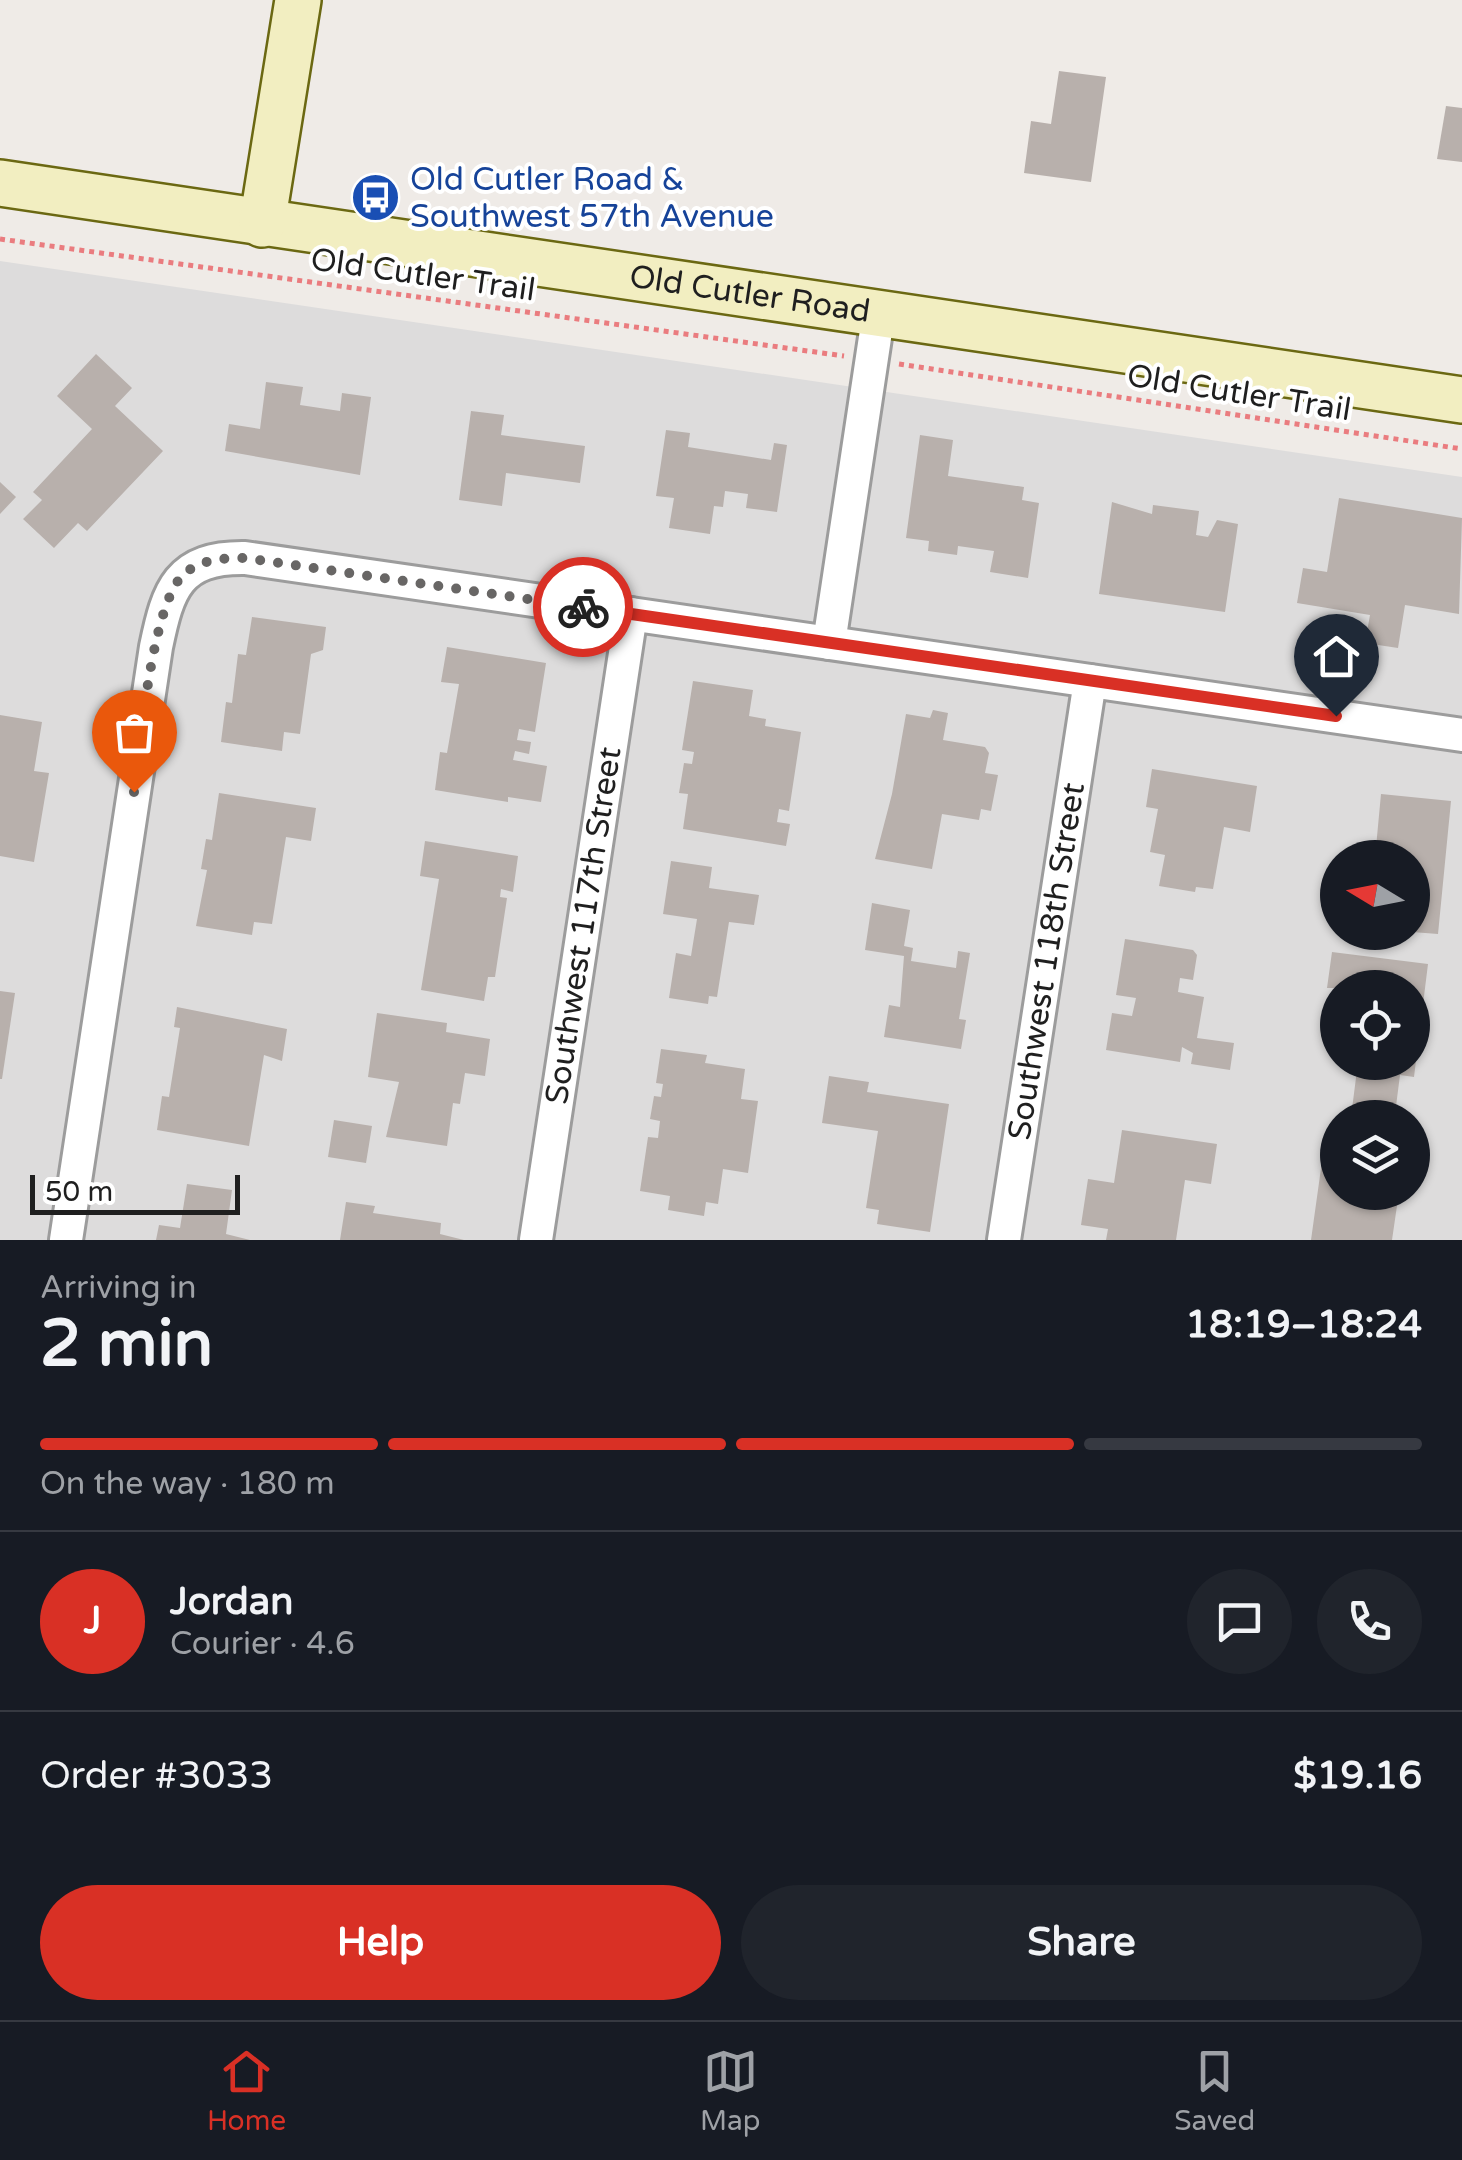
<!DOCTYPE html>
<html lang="en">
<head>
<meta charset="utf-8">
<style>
  body { margin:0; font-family:"Varela Round",sans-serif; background:#20242c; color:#f1f3f6; height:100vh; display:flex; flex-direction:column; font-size:38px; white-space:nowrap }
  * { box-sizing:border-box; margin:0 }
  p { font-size:32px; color:#9ea1a6 }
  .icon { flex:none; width:55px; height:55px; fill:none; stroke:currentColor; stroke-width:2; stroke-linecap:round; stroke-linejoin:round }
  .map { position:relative; height:1240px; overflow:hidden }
  .drawer { display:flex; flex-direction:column; background:#171b24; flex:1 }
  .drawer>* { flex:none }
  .needle { width:65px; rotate:280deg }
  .buttons { position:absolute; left:1320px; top:840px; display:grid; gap:20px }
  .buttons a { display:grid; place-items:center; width:110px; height:110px; border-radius:50%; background:#171b24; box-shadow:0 2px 8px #0004; font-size:50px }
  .scale { position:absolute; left:30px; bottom:25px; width:210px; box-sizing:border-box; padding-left:10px; border:5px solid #1f1f1f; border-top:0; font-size:28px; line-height:35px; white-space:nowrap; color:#1f1f1f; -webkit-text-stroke:8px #fff; paint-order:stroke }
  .pin { position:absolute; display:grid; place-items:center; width:85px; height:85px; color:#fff; margin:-102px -42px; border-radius:50% 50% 50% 0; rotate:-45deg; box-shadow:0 0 10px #0007 }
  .pin .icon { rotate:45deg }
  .courier { position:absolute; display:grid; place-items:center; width:100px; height:100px; margin:-50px; border:8px solid #d93025; border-radius:50%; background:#fff; color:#222; box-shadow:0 2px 12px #0007 }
  .head em { font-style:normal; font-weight:800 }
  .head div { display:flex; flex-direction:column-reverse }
  .head { display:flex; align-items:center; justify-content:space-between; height:170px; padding:0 40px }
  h1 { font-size:65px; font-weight:800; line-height:75px }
  .bar { display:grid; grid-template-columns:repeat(4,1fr); gap:15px 10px; align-content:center; height:120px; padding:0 40px }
  .bar i { height:12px; border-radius:8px; background:#363941 }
  .bar .selected { background:#d93025 }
  .bar p { grid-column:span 4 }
  .line { display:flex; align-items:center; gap:25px; padding:0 40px; border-top:2px solid #363941 }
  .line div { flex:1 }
  .round { display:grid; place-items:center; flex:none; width:105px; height:105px; border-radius:52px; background:#20242c }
  .action { display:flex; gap:20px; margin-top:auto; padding:20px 40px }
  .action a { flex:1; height:115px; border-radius:60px; background:#d93025; color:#fff; font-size:40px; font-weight:800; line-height:115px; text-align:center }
  .action a+a { background:#20242c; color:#f1f3f6 }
  .tab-bar { display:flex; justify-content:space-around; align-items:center; height:140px; border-top:2px solid #363941; background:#171b24; font-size:28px; color:#9ea1a6 }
  .tab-bar a { display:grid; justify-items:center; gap:5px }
  .tab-bar .selected { color:#d93025 }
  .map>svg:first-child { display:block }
  .residential { fill:#dddcdc; fill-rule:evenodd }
  .building { fill:#b8b0ac }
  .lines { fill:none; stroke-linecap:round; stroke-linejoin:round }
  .minor-casing { stroke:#9c9c9c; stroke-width:38 }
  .secondary-casing { stroke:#6b6812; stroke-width:50 }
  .path { stroke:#ea7c7f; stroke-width:5; stroke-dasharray:5 5; stroke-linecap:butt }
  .minor { stroke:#fff; stroke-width:32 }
  .secondary { stroke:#f2eec1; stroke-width:45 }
  .done { stroke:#686665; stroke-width:10; stroke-dasharray:0 18 }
  .route { stroke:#d93025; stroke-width:12 }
  .labels { text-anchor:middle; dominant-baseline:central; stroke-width:8; stroke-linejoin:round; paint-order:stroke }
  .transit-label { font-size:32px; fill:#164399; stroke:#fff; text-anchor:start }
  .street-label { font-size:32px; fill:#1f1f1f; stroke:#fff }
</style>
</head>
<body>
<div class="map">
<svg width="1462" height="1240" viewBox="0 0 1462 1240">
  <rect width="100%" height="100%" fill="#efebe7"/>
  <path class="residential" d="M0 261 1462 477V1240H0ZM1338 858H1412V932H1338ZM1338 988H1412V1062H1338ZM1338 1118H1412V1192H1338Z"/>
  <g class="building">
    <polygon points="1059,71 1106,77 1091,182 1024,173 1031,121 1051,124"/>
    <polygon points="1446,106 1462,108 1462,162 1437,159"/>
    <polygon points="96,354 132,388 115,406 163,451 87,531 78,523 54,548 23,519 42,500 33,492 92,429 57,396"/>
    <polygon points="266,382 303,387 300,405 340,411 342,393 371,397 360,475 225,451 229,424 260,429"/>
    <polygon points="471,411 504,415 501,435 585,446 580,483 506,473 502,506 459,500"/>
    <polygon points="666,430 690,433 688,447 771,460 774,443 787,445 777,512 746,508 748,494 725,491 723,507 714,506 710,534 669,528 674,498 656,496"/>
    <polygon points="920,435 953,440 948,476 1024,487 1022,500 1039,503 1028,578 990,572 994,551 958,546 957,555 928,551 929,541 906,538"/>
    <polygon points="0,482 16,497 0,514"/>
    <polygon points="1339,498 1462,518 1459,614 1405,605 1398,648 1365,643 1370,615 1297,603 1303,568 1327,572"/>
    <polygon points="1112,502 1152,514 1153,505 1199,511 1196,535 1208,537 1217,520 1238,524 1225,612 1099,594"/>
    <polygon points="252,617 326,627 323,650 311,654 300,734 284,732 282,751 221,742 226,702 232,703 238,654 246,655"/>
    <polygon points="447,647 546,663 535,732 519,729 517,740 531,742 529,754 515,751 513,760 547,766 541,802 508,797 508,802 435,790 440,752 447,753 459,684 441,682"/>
    <polygon points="693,681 753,690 749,716 766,719 765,726 801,732 789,811 779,809 777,822 790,824 786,846 683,829 688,794 679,793 684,763 692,764 694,752 682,750"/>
    <polygon points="933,710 948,713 943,740 985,747 989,753 985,773 998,775 991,811 981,809 979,820 942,814 932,869 875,859 892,794 906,714 930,718"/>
    <polygon points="0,715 42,722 34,771 49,773 34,862 0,856"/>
    <polygon points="1152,769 1257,786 1250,832 1224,827 1213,889 1196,887 1195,892 1159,886 1165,855 1150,852 1158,809 1146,807"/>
    <polygon points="219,793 316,808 311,841 286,837 272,924 254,922 252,935 196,926 207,870 201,869 206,839 212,840"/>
    <polygon points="1381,794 1451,801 1438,934 1412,932 1412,858 1375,858"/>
    <polygon points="425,841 518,856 513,892 501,889 500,897 507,898 495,977 488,977 484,1001 421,990 439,879 420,876"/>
    <polygon points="671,861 712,867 709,888 759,895 754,925 729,922 717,997 709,996 708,1004 669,998 676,953 691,956 697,919 663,914"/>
    <polygon points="872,903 910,910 904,946 913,948 911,961 956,968 958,951 970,953 959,1019 966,1020 961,1049 884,1037 889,1005 900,1007 904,956 865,950"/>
    <polygon points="1125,939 1193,950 1197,955 1193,980 1180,978 1178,992 1204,997 1197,1038 1234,1043 1230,1070 1191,1064 1193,1053 1182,1047 1180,1062 1106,1050 1112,1013 1132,1016 1136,998 1116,995"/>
    <polygon points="1332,952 1428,964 1414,1077 1400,1075 1395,1114 1352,1109 1358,1062 1412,1062 1412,988 1327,988"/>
    <polygon points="0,991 15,993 2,1079 0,1079"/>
    <polygon points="177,1007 287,1029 282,1061 264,1055 249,1146 157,1130 162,1096 169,1097 180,1028 174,1027"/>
    <polygon points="377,1013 447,1023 446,1032 490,1039 485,1076 465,1073 460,1104 453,1103 447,1146 386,1137 399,1082 368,1077"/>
    <polygon points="661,1049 707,1055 705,1063 745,1069 741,1099 758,1101 748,1173 723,1169 718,1204 706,1202 704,1216 668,1210 670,1196 640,1191 648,1137 658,1138 660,1121 650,1119 654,1096 661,1097 663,1084 656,1083"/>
    <polygon points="829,1076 869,1082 867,1092 949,1104 930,1232 877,1224 879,1210 866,1208 878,1131 822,1123"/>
    <polygon points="334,1120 372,1126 366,1163 328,1157"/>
    <polygon points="1122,1130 1217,1144 1211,1184 1185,1180 1176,1240 1106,1240 1108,1229 1081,1225 1088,1179 1114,1183"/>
    <polygon points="1323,1154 1338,1156 1338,1192 1399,1192 1392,1240 1311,1240"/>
    <polygon points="187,1184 232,1190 226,1234 250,1240 156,1240 159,1225 180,1228"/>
    <polygon points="346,1202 375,1206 373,1213 441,1223 440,1234 464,1240 340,1240"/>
  </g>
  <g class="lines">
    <defs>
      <g id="minor">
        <polyline points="829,643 879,311"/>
        <path d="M66 1240 156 647C168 589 178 557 245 558L1462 735"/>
        <path id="s1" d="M536 1240 631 614"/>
        <path id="s2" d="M1004 1240 1090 681"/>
      </g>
      <g id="secondary">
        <path id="s3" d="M0 183 1462 400"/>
        <polyline points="262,224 298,0"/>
      </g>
    </defs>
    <use href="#minor" class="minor-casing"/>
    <use href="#secondary" class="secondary-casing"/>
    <g class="path">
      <polyline points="0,239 844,356"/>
      <polyline points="899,364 1462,449"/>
    </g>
    <use href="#minor" class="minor"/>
    <use href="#secondary" class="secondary"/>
  </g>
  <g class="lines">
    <path class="done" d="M134 792C140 746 152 600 185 573 202 559 224 558 245 558L583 607"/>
    <polyline class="route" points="583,607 1336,716"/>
  </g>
  <defs>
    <symbol id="bus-disc" viewBox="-11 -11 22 22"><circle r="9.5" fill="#1a4fb4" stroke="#fff"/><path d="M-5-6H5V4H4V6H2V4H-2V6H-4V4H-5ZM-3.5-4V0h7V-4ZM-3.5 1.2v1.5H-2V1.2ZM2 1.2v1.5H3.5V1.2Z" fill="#fff"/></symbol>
  </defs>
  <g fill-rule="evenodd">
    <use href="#bus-disc" x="348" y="170" width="55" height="55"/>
  </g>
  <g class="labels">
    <g class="transit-label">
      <text x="410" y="180">Old Cutler Road &amp;<tspan x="410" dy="37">Southwest 57th Avenue</tspan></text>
    </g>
    <g class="street-label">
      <text transform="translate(423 275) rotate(8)">Old Cutler Trail</text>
      <text stroke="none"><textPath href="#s3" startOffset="758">Old Cutler Road</textPath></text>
      <text transform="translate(1239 393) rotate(9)">Old Cutler Trail</text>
      <text stroke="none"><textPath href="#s1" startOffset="318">Southwest 117th Street</textPath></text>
      <text stroke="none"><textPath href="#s2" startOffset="282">Southwest 118th Street</textPath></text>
    </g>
  </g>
</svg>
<div class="buttons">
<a><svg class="needle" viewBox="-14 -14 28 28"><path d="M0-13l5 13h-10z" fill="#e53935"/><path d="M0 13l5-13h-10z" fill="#9ea1a6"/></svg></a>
<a><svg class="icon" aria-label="locate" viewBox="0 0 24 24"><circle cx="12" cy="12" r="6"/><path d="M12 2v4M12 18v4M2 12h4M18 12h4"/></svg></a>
<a><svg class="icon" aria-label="layers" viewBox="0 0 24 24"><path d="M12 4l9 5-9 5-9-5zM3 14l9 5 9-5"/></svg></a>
</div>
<div class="scale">50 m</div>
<div class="pin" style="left:134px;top:792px;background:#ea580c"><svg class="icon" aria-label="bag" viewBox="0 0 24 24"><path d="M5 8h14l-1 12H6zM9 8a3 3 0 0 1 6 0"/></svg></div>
<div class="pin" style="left:1336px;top:716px;background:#1f2937"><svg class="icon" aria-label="home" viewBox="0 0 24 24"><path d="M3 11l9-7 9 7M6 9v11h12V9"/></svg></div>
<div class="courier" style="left:583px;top:607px"><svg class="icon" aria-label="bike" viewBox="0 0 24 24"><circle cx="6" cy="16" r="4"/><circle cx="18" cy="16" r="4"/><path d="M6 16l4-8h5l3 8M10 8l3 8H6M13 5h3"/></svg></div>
</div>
<section class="drawer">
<div class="head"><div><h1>2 min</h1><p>Arriving in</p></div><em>18:19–18:24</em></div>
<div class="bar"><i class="selected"></i><i class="selected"></i><i class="selected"></i><i></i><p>On the way · 180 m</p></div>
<div class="line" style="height:180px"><b class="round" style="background:#d93025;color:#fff">J</b><div><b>Jordan</b><p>Courier · 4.6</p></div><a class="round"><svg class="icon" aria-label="chat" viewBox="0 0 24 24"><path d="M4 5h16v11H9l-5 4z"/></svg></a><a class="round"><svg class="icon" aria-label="phone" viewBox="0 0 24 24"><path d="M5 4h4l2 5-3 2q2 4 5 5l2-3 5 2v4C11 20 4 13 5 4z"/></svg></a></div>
<div class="line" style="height:130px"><div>Order #3033</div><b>$19.16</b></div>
<div class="action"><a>Help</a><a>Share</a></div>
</section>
<nav class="tab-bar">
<a class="selected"><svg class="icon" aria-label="home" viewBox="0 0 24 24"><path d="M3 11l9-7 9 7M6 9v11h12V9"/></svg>Home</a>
<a><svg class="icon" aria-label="map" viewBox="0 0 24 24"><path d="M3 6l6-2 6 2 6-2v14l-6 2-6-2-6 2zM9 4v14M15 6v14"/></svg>Map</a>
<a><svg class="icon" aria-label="saved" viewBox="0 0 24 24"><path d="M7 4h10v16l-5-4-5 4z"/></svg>Saved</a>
</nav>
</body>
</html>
